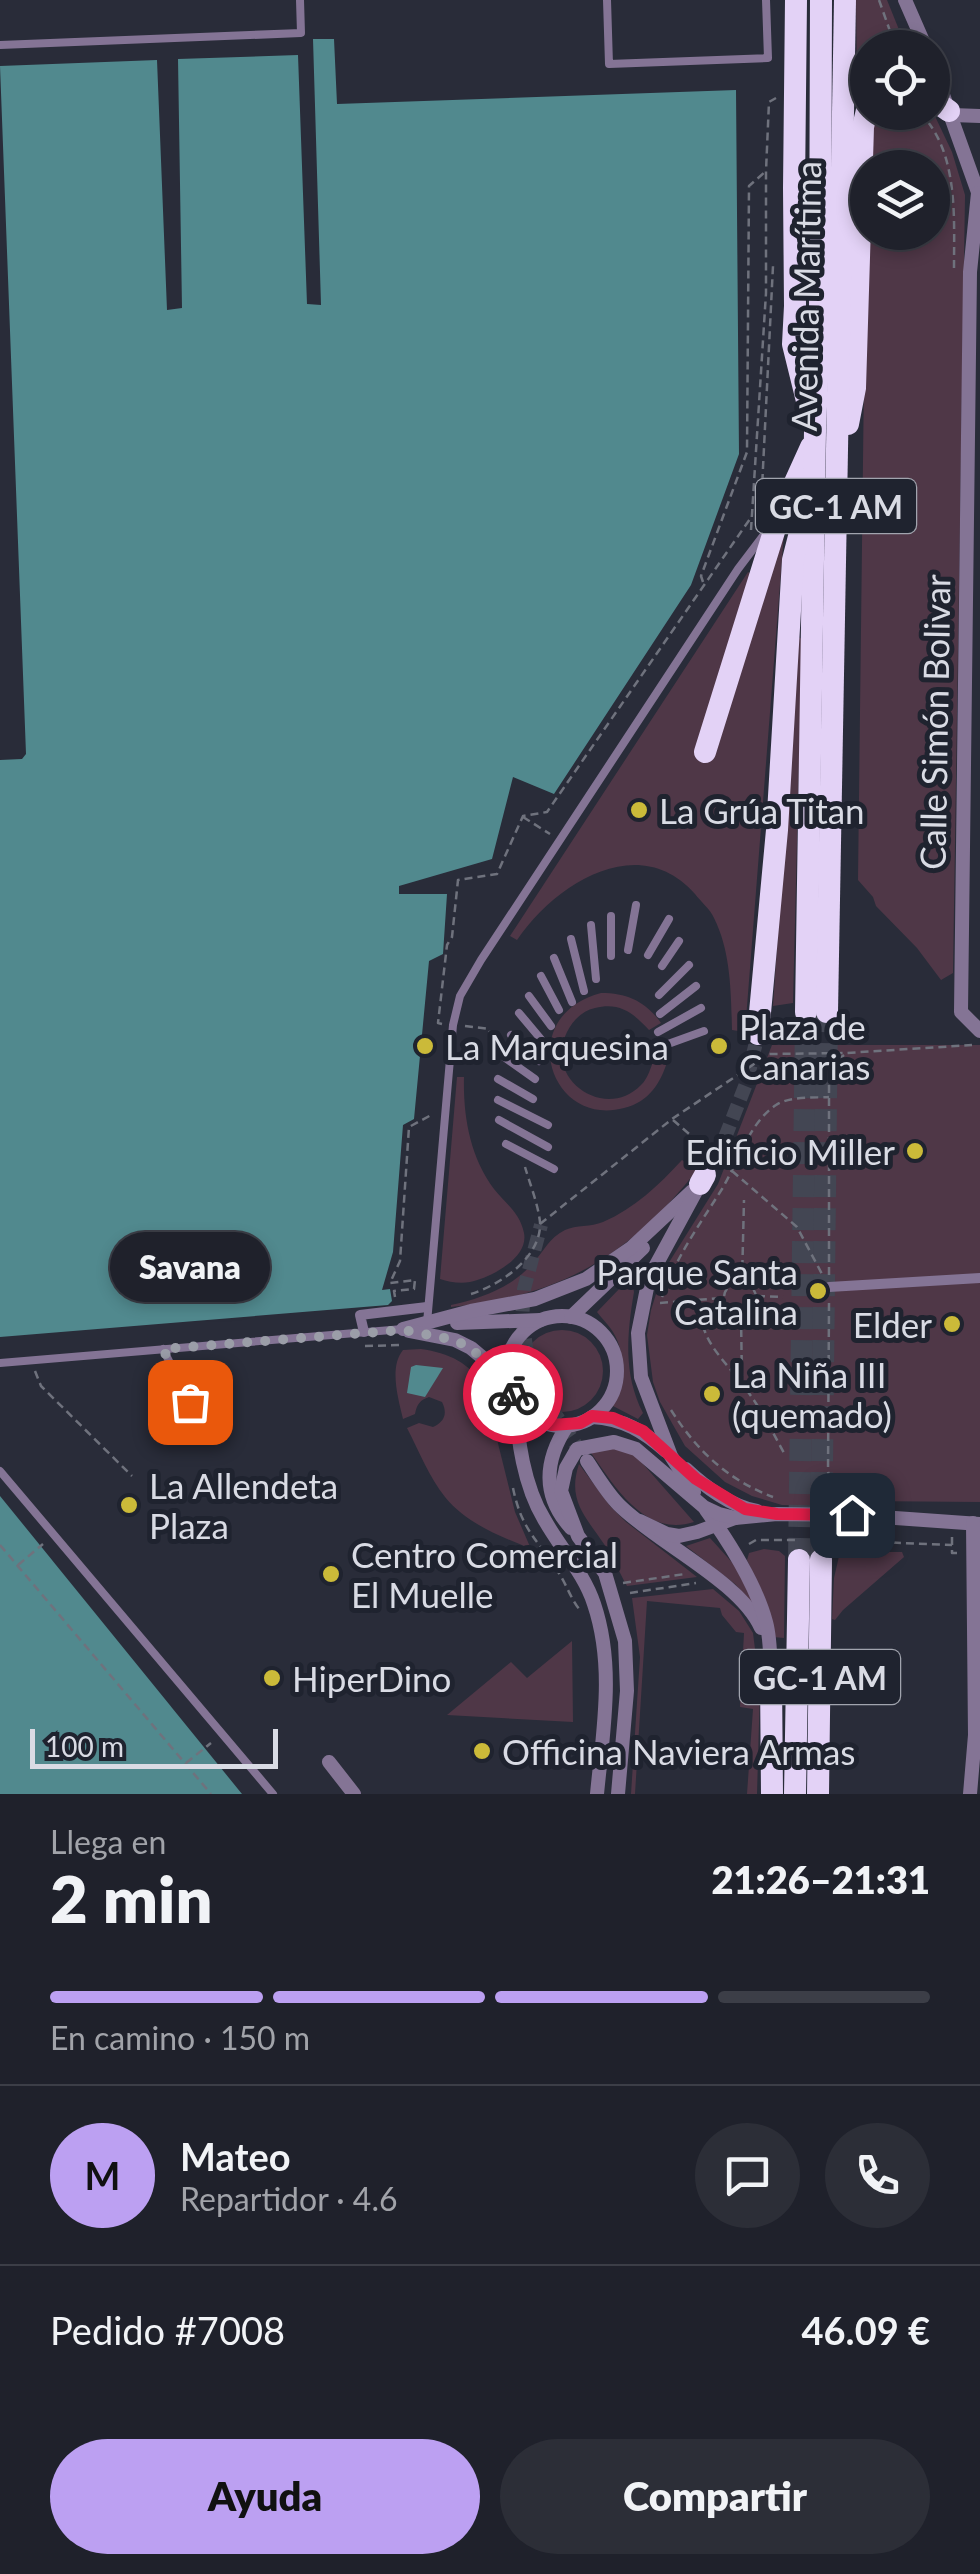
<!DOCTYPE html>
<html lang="es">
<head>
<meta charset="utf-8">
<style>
  body { margin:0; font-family:Lato,sans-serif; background:#2c2e37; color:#f1f3f6; height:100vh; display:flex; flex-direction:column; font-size:38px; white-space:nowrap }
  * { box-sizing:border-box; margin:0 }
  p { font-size:32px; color:#a1a3a9 }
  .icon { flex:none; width:55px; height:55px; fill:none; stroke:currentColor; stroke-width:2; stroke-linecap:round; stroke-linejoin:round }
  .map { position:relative; height:1794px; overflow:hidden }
  .drawer { display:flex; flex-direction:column; background:#1f212b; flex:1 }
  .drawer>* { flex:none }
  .tools { position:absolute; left:850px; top:30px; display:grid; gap:20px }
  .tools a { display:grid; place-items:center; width:100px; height:100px; border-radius:50%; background:#1f212b; box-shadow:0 5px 15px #0003,0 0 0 2px #3c3e47; font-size:50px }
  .scale { position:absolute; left:30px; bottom:25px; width:248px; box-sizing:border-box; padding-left:10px; border:5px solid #d9dbe4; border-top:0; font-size:28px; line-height:35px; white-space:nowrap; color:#d9dbe4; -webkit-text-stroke:8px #1f232f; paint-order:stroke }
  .pin { position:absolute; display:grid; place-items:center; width:85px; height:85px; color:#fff; margin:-42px; border-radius:20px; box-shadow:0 5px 15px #0006 }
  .courier { position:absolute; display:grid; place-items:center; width:100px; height:100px; margin:-50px; border:8px solid #e11d48; border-radius:50%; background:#fff; color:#222; box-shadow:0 2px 12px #0007 }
  .bubble { position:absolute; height:70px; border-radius:35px; background:#1f212b; box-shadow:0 5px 15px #0003,0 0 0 2px #3c3e47; font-size:32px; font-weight:800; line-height:70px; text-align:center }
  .head em { font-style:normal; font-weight:800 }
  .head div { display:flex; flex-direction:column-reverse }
  .head { display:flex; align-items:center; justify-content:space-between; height:170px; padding:0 50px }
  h1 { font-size:65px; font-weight:800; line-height:75px }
  .bar { display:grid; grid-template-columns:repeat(4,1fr); gap:15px 10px; align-content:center; height:120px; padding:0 50px }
  .bar i { height:12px; border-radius:8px; background:#3c3e47 }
  .bar .current { background:#bca0f2 }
  .bar p { grid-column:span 4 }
  .line { display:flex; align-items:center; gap:25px; padding:0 50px; border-top:2px solid #3c3e47 }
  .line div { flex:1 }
  .round { display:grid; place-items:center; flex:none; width:105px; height:105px; border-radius:52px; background:#2c2e37 }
  .button { display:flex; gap:20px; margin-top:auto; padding:20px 50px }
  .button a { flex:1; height:115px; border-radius:60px; background:#bca0f2; color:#111; font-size:40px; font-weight:800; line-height:115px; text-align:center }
  .button a+a { background:#2c2e37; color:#f1f3f6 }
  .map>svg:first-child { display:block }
  .green { fill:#4f3747; fill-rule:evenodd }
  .water { fill:#51898e }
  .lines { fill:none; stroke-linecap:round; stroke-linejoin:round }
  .minor-tunnel { stroke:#434653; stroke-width:14; stroke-dasharray:14 7; stroke-linecap:butt }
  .trunk-tunnel { stroke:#434653; stroke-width:22; stroke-dasharray:22 11; stroke-linecap:butt }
  .path { stroke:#6f727d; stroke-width:2.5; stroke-dasharray:8 5; stroke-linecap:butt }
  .service { stroke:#847495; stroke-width:8 }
  .pedestrian { stroke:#847495; stroke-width:10 }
  .minor { stroke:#847495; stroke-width:14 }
  .trunk { stroke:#e3d2f6; stroke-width:22 }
  .done { stroke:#9b9ea8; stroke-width:10; stroke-dasharray:0 18 }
  .route { stroke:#e11d48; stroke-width:12 }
  .poi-dot { fill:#cbba39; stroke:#1f232f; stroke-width:4 }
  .labels { text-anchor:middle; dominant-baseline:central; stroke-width:10; stroke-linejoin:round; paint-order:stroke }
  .shield { fill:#1f232f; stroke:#a1a4ae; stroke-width:2.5 }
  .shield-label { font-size:32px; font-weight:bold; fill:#d9dbe4 }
  .street-label { font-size:35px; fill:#d9dbe4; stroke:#1f232f }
  .poi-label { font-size:35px; fill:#d9dbe4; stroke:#1f232f; text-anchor:start }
</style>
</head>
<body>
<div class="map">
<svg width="980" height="1794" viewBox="0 0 980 1794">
  <rect width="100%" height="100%" fill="#292c39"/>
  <g class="green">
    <polygon points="856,0 887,0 906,47 868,48 867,79 857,83"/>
    <path d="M933 112 952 152 965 195 953 973 941 980 917 948 876 906 873 897 858 880 867 126 872 113ZM868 168H932V232H868Z"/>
    <path d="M784 533 745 1032 732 1030C731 993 731 952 714 918 710 909 701 902 695 894 639 830 555 884 517 940L510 936 748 572 753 575 695 749Z"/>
    <polygon points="798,637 802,639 793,1003 773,1006"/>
    <path d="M601 993C628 993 646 1002 661 1023L649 1030C633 1013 620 1002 595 1008 582 1011 573 1020 567 1032 543 1079 605 1122 641 1085 648 1079 651 1066 655 1057L668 1059C661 1083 649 1102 624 1108 549 1128 514 1016 601 993Z"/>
    <polygon points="772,1045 980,1045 980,1502 859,1501 845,1506 782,1505 752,1496 725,1482 685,1446 660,1402 653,1382 647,1335 651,1310 663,1272 718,1184"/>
    <path d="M457 1077H464C463 1116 470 1157 494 1189 506 1204 520 1213 524 1233 529 1258 490 1278 470 1282 460 1284 449 1282 440 1279Z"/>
    <path d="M682 1160 697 1170C631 1255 559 1297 451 1307V1305C482 1298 511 1288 533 1263 544 1251 549 1238 565 1230 576 1225 591 1227 603 1222 635 1208 658 1186 682 1160Z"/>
    <path d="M629 1285 633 1287 634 1292C627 1333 623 1374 643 1413L638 1419 613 1406C621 1381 628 1357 613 1332 609 1325 602 1319 597 1312L621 1287Z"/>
    <circle cx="562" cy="1371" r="41"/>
    <path d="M421 1349C449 1353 470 1363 484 1387L515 1512 531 1549C500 1536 467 1524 445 1497 429 1477 419 1451 407 1428L419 1423 433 1427C444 1422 448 1414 442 1402L429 1397C420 1400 417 1404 415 1414L403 1419C398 1398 389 1367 403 1350Z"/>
    <path d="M610 1446 636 1456 694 1522C644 1538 614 1485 589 1450Z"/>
    <path d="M579 1464 610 1506 626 1522 697 1577 627 1586C619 1572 613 1557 604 1544 585 1516 567 1500 579 1464Z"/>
    <polygon points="710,1538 738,1569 754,1605 735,1584 686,1546"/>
    <polygon points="764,1549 779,1551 785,1556 784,1638 773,1637 761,1590 747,1560 749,1553"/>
    <polygon points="840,1552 902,1552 904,1557 843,1610 835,1620 832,1619 834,1578"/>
    <polygon points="713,1589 739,1611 753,1633 760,1689 757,1794 747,1794 753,1709 740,1707 744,1633 736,1632 722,1615 720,1608 647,1601 635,1794 631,1794 640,1657 632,1598"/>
    <polygon points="572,1641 573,1722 447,1715 511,1662 527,1678"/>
  </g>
  <g class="water">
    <polygon points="313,39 334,39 337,104 736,90 739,454 691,585 554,794 513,777 492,859 399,886 399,894 447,894 443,954 429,961 414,1119 403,1125 393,1252 382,1290 390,1289 392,1301 388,1305 0,1337 0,760 22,759 26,754 0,66 157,60 167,310 182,308 178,59 298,55 307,304 321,305"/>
    <polygon points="416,1365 443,1368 425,1397 407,1393 411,1367"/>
    <polygon points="0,1496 242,1794 0,1794"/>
  </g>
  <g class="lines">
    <g class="minor-tunnel">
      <polyline points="705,1175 722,1145 746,1084 758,1034"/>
      <polyline points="527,1353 522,1320 524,1289 541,1225"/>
      <polyline points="551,1408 584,1457"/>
    </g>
    <g class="trunk-tunnel">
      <polyline points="799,1560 806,1012"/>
      <polyline points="821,1560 827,1012"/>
    </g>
    <g class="path">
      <polyline points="879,0 896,48"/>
      <path d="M928 122C958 161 954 221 954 268"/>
      <polyline points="761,508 773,266"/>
      <polyline points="751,530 766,293 766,171 769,102 776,98"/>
      <polyline points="703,582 701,576 747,452 749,186 766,171"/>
      <polyline points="523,817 550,834"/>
      <polyline points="442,1024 438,1023 447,945 452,937 458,880 497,874 523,816 547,812 752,516"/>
      <polyline points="465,1026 489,1029 495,1051"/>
      <polyline points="629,1044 651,1040"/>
      <polyline points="630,1049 653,1044"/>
      <polyline points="632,1053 655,1049"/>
      <polyline points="673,1120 797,1227 822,1274"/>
      <polyline points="540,1224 672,1119 769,1054 846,1053 972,1045"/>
      <polyline points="829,1275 829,1067 844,1055"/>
      <polyline points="742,1281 744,1200"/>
      <circle cx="740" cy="1298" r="16"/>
      <path d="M471 1294C500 1285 542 1257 540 1222 538 1204 530 1184 525 1167"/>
      <polyline points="757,1296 783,1297"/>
      <polyline points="395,1297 394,1291 414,1289 415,1280 390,1283 400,1261 409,1127 433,1114"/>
      <path d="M662 1297C676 1257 700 1224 722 1189 738 1162 749 1123 776 1105 790 1096 814 1098 829 1097"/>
      <path d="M697 1300C704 1345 716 1350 742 1384 759 1405 771 1429 784 1453"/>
      <polyline points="660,1303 722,1298"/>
      <polyline points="829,1303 828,1472 840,1498"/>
      <polyline points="741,1316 742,1383"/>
      <polyline points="365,1346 402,1345"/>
      <polyline points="35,1371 41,1386 132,1476"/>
      <polyline points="489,1386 502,1441"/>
      <path d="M671 1410C697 1451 728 1480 773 1497"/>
      <path d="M513 1488C522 1532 538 1539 560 1575 567 1586 572 1601 580 1610"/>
      <polyline points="816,1498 836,1490"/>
      <polyline points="952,1537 952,1553 958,1553"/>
      <polyline points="828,1540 952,1545"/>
      <polyline points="749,1544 756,1540 795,1540"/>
      <polyline points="0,1545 211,1794"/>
      <polyline points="18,1565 43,1544"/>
      <polyline points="623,1583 685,1574"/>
      <polyline points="630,1593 696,1583"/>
      <polyline points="186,1763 211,1743"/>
    </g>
    <g class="service">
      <polyline points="607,0 609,64 768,58 766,0"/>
      <polyline points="0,45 301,33 300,0"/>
      <polyline points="611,916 611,956"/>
      <polyline points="591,925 596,979"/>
      <polyline points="571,939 584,991"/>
      <polyline points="628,950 636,905"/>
      <polyline points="648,955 669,919"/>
      <polyline points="554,958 572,1002"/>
      <polyline points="662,966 679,941"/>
      <polyline points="541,976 559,1010"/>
      <polyline points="659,995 689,965"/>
      <polyline points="529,996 551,1026"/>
      <polyline points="519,1013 545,1044"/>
      <polyline points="660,1014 696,986"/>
      <polyline points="658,1032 701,1008"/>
      <polyline points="511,1035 539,1061"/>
      <polyline points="668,1044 704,1031"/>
      <polyline points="504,1057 535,1079"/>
      <polyline points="498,1079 533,1099"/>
      <polyline points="498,1100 548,1125"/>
      <polyline points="499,1120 548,1147"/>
      <polyline points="506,1144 554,1169"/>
      <polyline points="427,1323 453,1025 460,996 481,960 738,569 763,536"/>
      <polyline points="163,1349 203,1429"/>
      <polyline points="0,1363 403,1329"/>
      <polyline points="0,1471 273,1794"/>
    </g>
    <g class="pedestrian">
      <polyline points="829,1287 980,1278"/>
      <polyline points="364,1332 360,1315 427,1307"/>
    </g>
    <g class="minor">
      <polyline points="905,0 926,48"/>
      <polyline points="932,64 980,198"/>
      <polyline points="952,115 980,116"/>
      <polyline points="978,193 970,272 961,1012 980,1031"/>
      <circle cx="562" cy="1371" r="55"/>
      <polyline points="571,1317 643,1248"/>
      <polyline points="457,1323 541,1320"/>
      <polyline points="403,1329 471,1311 535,1299 586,1279 631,1248 692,1191"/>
      <polyline points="409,1331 455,1340 471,1348 507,1378"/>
      <polyline points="527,1353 533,1376 551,1408"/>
      <path d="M516 1401C517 1439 524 1486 544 1519 560 1548 584 1573 594 1604 615 1666 603 1731 597 1794"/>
      <path d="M592 1417C624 1419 643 1431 666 1451"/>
      <path d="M567 1426C544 1461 542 1496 571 1528"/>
      <path d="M587 1461C597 1476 607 1493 619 1505 657 1543 740 1581 761 1628"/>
      <path d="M686 1469C704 1486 732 1507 757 1511"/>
      <polyline points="694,1492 671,1456 641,1377 638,1333 649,1278 700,1184"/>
      <path d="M706 1510C729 1542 756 1585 766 1622 771 1640 770 1660 771 1678"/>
      <polyline points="640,1521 667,1534 679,1536 697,1532 735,1518 777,1514 853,1515 980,1524"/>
      <polyline points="329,1762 354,1794"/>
      <polyline points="618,1794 627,1691 625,1641 605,1573 578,1536 561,1491 566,1468 577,1449 614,1442 636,1449 704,1507 719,1514 735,1518"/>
      <polyline points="970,1794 975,1735 973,1523"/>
    </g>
    <g class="trunk">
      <polyline points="796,0 794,188 795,306 793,344 809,409"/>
      <polyline points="932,99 949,111"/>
      <polyline points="848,424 855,388 863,127 868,106"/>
      <polyline points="705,752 777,522 811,447"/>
      <polyline points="806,1012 815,431 820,308 821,0"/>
      <polyline points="827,1012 845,0"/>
      <polyline points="758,1034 777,830 793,560 806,509"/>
      <polyline points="700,1184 705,1175"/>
      <polyline points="771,1678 772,1794"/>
      <polyline points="795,1794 799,1560"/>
      <polyline points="818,1794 821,1560"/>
    </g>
  </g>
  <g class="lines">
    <polyline class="done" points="190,1402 163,1349 403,1330 455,1340 470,1348 507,1378 513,1394"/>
    <polyline class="route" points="513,1394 526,1412 538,1420 552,1425 580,1423 592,1416 613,1418 643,1431 696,1479 745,1509 777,1514 852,1515"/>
  </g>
  <g class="poi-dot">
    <circle cx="639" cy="810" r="10"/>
    <circle cx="425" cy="1046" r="10"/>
    <circle cx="719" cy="1046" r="10"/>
    <circle cx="915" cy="1151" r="10"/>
    <circle cx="818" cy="1291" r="10"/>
    <circle cx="952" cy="1324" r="10"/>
    <circle cx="712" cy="1394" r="10"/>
    <circle cx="129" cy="1505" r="10"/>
    <circle cx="331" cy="1574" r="10"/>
    <circle cx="272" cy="1678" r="10"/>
    <circle cx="482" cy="1751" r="10"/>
  </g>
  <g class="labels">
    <g class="shield">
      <rect x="756" y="479" width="160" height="54" rx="8"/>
      <rect x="740" y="1650" width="160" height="54" rx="8"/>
    </g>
    <g class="shield-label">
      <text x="836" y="506">GC-1 AM</text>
      <text x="820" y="1677">GC-1 AM</text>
    </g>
    <g class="street-label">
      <text transform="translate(805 296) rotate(-89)">Avenida Marítima</text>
      <text transform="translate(934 722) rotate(-89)">Calle Simón Bolivar</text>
    </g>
    <g class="poi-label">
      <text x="659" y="810">La Grúa Titan</text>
      <text x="739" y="1026">Plaza de<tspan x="739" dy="40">Canarias</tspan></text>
      <text x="445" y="1046">La Marquesina</text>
      <text x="895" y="1151" text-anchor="end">Edificio Miller</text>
      <text x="798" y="1271" text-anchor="end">Parque Santa<tspan x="798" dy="40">Catalina</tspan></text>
      <text x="932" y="1324" text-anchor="end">Elder</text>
      <text x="732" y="1374">La Niña III<tspan x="732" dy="40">(quemado)</tspan></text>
      <text x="149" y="1485">La Allendeta<tspan x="149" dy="40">Plaza</tspan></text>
      <text x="351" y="1554">Centro Comercial<tspan x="351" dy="40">El Muelle</tspan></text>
      <text x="292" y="1678">HiperDino</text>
      <text x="502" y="1751">Officina Naviera Armas</text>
    </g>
  </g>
</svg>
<div class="tools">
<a><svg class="icon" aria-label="locate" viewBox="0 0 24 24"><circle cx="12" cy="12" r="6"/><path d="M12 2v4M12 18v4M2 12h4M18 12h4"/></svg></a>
<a><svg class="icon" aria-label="layers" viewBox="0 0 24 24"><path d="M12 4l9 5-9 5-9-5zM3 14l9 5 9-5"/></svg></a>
</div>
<div class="scale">100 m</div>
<div class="pin" style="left:190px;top:1402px;background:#ea580c"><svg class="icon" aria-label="bag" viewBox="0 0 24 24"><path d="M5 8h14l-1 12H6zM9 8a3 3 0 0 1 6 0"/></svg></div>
<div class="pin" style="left:852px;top:1515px;background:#1f2937"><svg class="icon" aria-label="home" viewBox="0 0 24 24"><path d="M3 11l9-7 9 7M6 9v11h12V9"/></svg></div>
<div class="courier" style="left:513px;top:1394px"><svg class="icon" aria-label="bike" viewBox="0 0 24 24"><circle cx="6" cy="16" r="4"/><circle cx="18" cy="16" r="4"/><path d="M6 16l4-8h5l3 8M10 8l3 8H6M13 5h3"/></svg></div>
<div class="bubble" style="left:110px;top:1232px;width:160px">Savana</div>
</div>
<section class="drawer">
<div class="head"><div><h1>2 min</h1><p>Llega en</p></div><em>21:26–21:31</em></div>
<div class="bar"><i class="current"></i><i class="current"></i><i class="current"></i><i></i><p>En camino · 150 m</p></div>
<div class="line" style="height:180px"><b class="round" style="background:#bca0f2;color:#111">M</b><div><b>Mateo</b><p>Repartidor · 4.6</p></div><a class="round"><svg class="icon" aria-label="chat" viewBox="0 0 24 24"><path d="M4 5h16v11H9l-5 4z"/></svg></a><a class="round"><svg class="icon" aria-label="phone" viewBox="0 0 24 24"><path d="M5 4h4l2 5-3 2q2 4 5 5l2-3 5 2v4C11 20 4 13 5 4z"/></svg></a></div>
<div class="line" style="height:130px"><div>Pedido #7008</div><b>46.09 €</b></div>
<div class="button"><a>Ayuda</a><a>Compartir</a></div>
</section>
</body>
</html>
